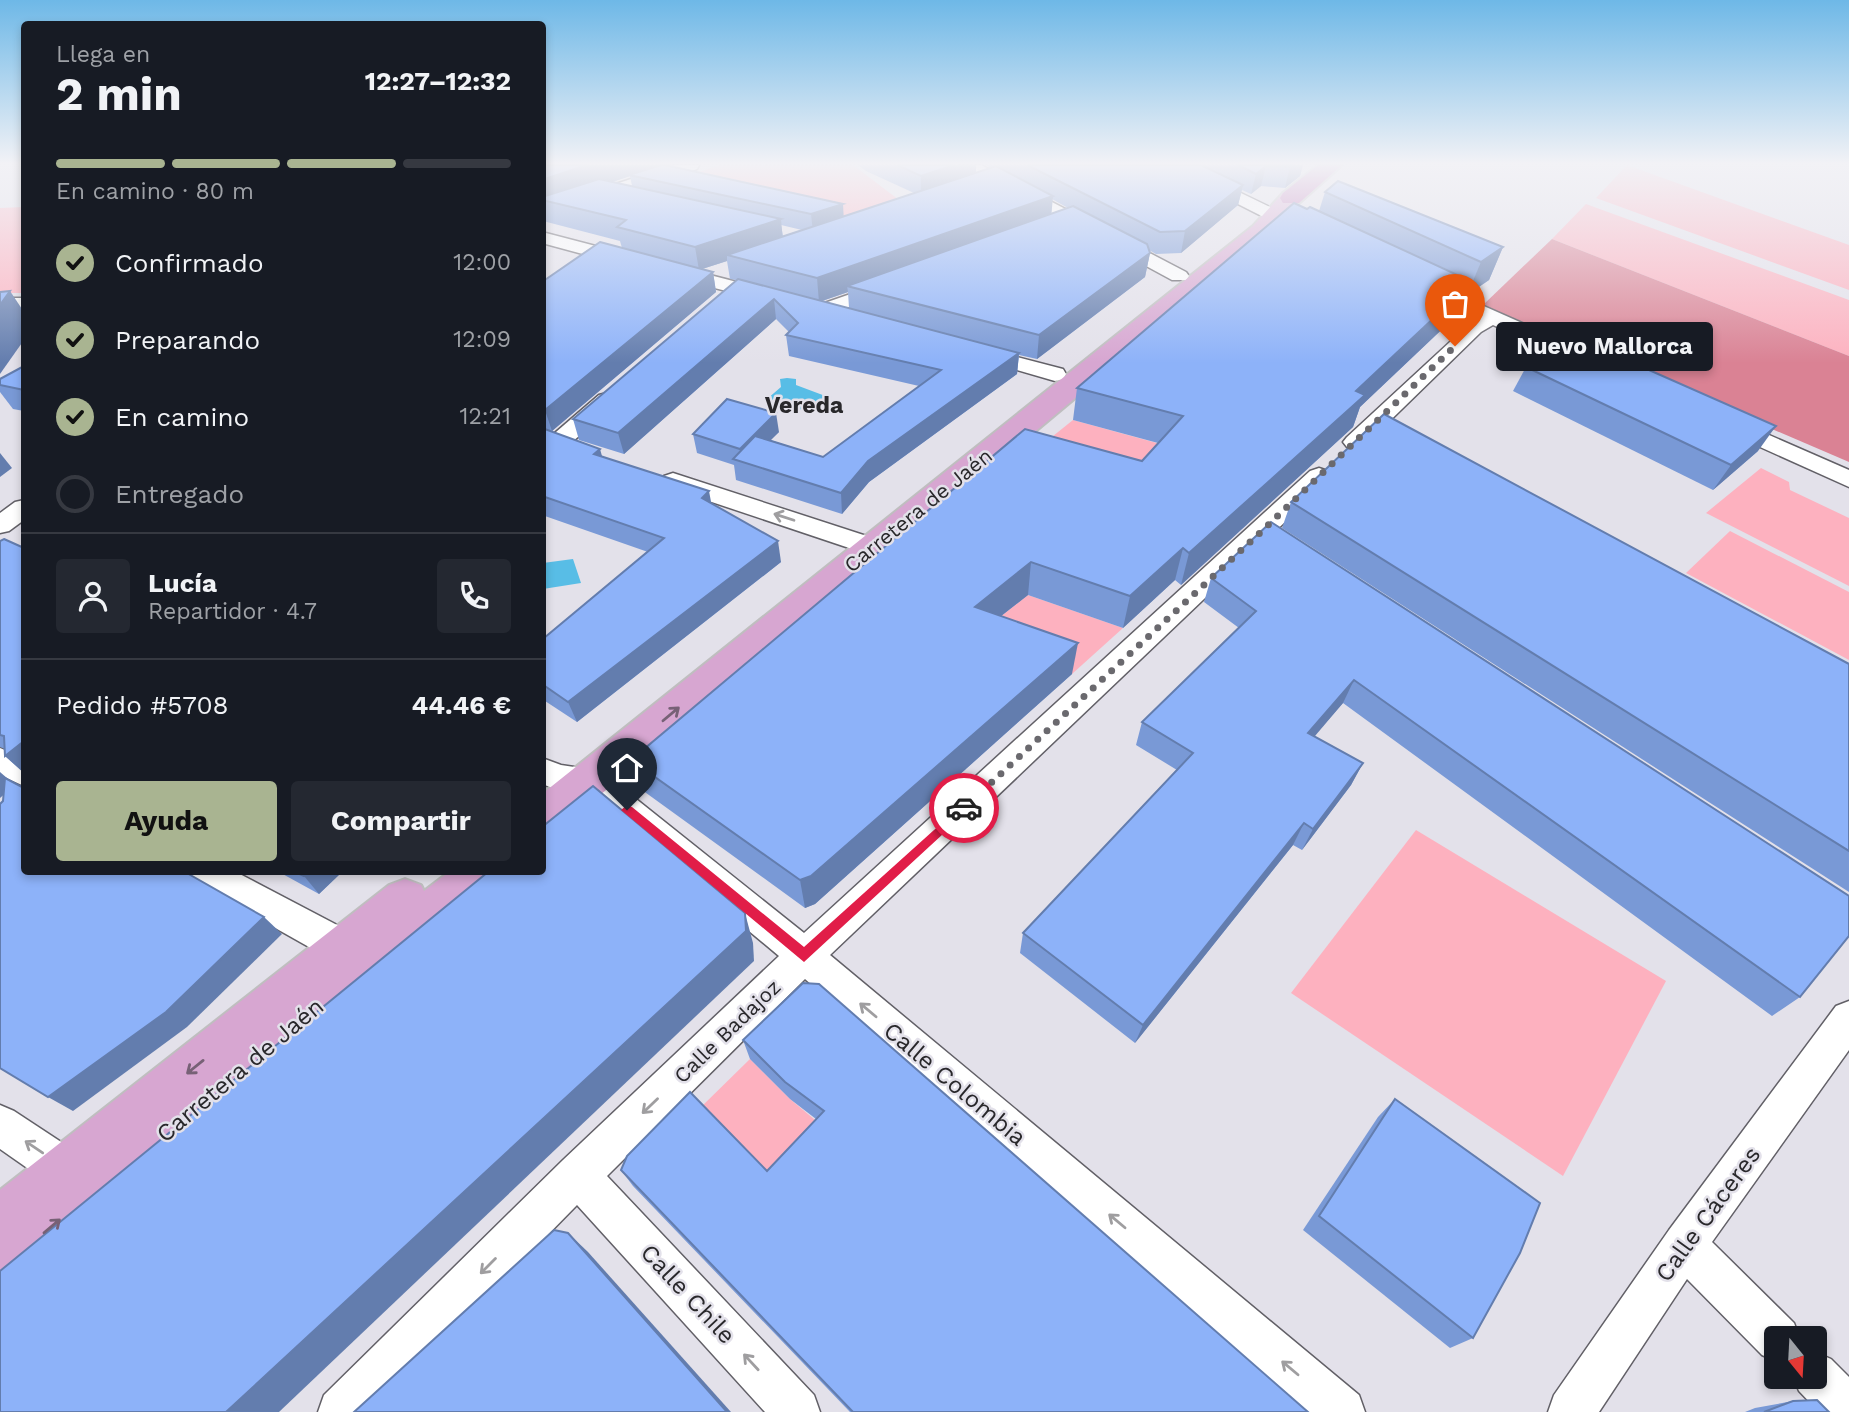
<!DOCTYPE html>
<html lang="es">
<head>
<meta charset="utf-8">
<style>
  body { margin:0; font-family:"Work Sans",sans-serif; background:#242831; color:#f1f3f6; height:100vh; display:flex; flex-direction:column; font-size:26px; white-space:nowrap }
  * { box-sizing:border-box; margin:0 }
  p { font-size:23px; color:#9ea1a6 }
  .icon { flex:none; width:38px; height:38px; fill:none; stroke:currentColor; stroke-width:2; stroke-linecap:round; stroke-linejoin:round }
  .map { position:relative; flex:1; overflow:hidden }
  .drawer { position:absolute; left:21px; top:21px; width:525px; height:854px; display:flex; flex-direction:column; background:#171b24; border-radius:7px; box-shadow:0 4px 10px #0003 }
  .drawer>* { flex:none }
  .needle { width:46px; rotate:162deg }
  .fabs { position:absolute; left:1764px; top:1326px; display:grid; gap:14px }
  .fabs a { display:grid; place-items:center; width:63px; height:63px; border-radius:7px; background:#171b24; box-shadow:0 4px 10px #0003; font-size:35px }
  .pin { position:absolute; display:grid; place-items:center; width:60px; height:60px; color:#fff; margin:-72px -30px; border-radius:50% 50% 50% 0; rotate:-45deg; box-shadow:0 0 7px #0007 }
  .pin .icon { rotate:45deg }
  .courier { position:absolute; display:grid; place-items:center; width:70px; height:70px; margin:-35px; border:5px solid #e11d48; border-radius:50%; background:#fff; color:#222; box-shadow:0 2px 9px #0007 }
  .bubble { position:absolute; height:49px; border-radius:7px; background:#171b24; box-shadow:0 4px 10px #0003; font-size:23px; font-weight:700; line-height:49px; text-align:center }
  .headline em { font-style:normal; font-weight:700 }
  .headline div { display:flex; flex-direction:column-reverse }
  .headline { display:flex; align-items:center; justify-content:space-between; height:119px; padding:0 35px }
  h1 { font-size:46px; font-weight:700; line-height:52px }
  .bar { display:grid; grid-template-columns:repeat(4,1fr); gap:10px 7px; align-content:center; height:84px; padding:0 35px }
  .bar i { height:9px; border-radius:5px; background:#363941 }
  .bar .selected { background:#a9b491 }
  .bar p { grid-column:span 4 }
  .line { display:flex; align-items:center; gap:18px; padding:0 35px; border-top:2px solid #363941 }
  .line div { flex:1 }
  .round { display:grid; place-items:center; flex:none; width:74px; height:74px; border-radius:7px; background:#242831 }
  ol { padding:0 35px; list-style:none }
  li { display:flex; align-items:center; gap:21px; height:77px }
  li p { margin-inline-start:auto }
  li .icon { padding:7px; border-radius:50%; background:#a9b491; color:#111; stroke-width:4 }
  li:last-child { color:#9ea1a6 }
  li i { width:38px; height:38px; border:4px solid #363941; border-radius:50% }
  .primary-button { display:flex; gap:14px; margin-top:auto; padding:14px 35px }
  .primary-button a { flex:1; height:80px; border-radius:7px; background:#a9b491; color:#111; font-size:28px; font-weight:700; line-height:80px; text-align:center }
  .primary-button a+a { background:#242831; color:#f1f3f6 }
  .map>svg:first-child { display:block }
  .green { fill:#fdb1bf }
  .forest { fill:#da8294 }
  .water { fill:#58bde6 }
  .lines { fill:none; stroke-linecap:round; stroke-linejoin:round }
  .street-casing { stroke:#626067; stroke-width:3 }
  .primary-casing { stroke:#bfbebf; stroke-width:4 }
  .highway-casing { stroke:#bfbebf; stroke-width:4 }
  .street { fill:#fff; fill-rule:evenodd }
  .primary { fill:#d7a6d1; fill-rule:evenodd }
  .highway { fill:#bd6bb2; fill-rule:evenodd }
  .wall { fill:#7999d6; fill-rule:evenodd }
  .shaded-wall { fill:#637dae }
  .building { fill:#8db2f9; stroke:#637dae; stroke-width:2 }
  .oneway { stroke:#9f9ea0 }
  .oneway2 { stroke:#776176 }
  .route { fill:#e11d48 }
  .done { stroke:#6a696e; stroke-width:7; stroke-dasharray:0 12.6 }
  .labels { text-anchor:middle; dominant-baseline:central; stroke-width:5; stroke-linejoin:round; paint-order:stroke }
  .street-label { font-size:21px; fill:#29282b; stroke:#e3e1ea }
  .far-district-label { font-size:23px; font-weight:bold; fill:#29282b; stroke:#e3e1ea }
  .near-street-label { font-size:24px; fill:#29282b; stroke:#e3e1ea }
</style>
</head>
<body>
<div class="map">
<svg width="1849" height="1412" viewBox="0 0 1849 1412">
  <rect width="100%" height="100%" fill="#e3e1ea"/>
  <g class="green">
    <polygon points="720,165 853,165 903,203 849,221 675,180"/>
    <polygon points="1627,165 1849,245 1849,290 1596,198"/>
    <polygon points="1586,204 1849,300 1849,356 1552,239"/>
    <polygon points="24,207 24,293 0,293 0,208"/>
    <polygon points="1073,420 1175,448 1280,483 1022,461"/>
    <polygon points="1761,468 1789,482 1790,490 1849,518 1849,586 1706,513"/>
    <polygon points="1730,531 1849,592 1849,660 1686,573"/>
    <polygon points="1028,595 1123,628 1072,674 973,638"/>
    <polygon points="1416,830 1666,981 1563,1176 1291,993"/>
    <polygon points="750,1059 790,1099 827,1130 802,1214 699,1109"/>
  </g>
  <polygon class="forest" points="1552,239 1849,356 1849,462 1483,305"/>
  <g class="water">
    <polygon points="787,378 796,379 796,385 828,397 811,413 788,405 776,406 768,403 767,399 781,387 780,379"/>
    <polygon points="573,559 581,583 543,589 543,563"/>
  </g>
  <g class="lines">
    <defs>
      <g id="street">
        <polygon points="674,165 699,165 697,169 542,219 542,208"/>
        <polygon points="960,165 981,165 1186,272 1189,276 1186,280 1172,280"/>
        <polygon points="1161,165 1183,165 1307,225 1310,229 1307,233 1295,233"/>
        <polygon points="542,232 634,256 636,260 627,266 542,243"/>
        <polygon points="675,266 776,292 779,296 776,300 769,302 668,276 665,272 668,268"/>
        <polygon points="1425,280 1601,358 1604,363 1601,368 1585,368 1493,325 1481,332 1363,447 1347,447 1343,442 1347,437 1477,317 1418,290 1415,286 1418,282"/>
        <polygon points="885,282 892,284 895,288 892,292 823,316 816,314 813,310 816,306"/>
        <rect x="0" y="298" width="24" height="12"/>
        <polygon points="979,347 1063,369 1066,374 1063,379 1055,381 972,357 968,353 972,349"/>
        <polygon points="607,393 615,395 618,400 615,405 565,448 549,448 545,443 549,438 599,395"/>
        <polygon points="1728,417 1849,470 1849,487 1720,429 1717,424 1720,419"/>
        <polygon points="1319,468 1328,471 1331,476 1328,481 830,955 1359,1395 1365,1412 1306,1412 805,979 607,1176 814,1395 820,1412 765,1412 577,1205 374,1412 318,1412 324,1395 563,1160 779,956 582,792 558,790 542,784 542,758 561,765 601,771 804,933 1310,471"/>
        <polygon points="673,473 882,541 886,547 882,553 873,556 664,486 661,481 664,476"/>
        <polygon points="24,500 24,520 9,531 0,533 0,513 15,502"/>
        <polygon points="0,748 24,758 24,786 0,775"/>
        <polygon points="189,872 236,872 358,936 363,948 358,960 345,964 332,960 194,882"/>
        <polygon points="1849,1001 1849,1050 1712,1242 1794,1323 1800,1339 1776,1339 1776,1361 1762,1355 1687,1279 1599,1412 1548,1412 1554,1395 1669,1230 1836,1006"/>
        <polygon points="0,1105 14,1111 93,1163 99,1178 93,1193 78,1199 63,1193 0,1149"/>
        <polygon points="1815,1352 1831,1359 1849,1377 1849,1412 1819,1412 1799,1391 1793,1377 1815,1377"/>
      </g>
      <g id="primary">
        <polygon points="1291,191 1299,193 1302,198 1269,236 557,831 542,836 542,794 1253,226 1283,193"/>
        <polygon points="449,872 502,872 495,885 20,1289 0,1297 0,1190 389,885 405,879 421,885 424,891"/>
      </g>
      <polygon id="highway" points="1318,165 1342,165 1299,203 1283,203 1280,198 1283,193"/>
    </defs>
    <use href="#street" class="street-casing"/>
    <use href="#primary" class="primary-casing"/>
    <use href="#highway" class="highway-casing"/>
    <use href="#street" class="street"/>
    <use href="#primary" class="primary"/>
    <use href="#highway" class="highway"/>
  </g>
  <g class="wall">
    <path d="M542 165H665L844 216 914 193 866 171 858 165H976V173L991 168 986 165H1303L1300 176 1285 188 1261 186 1251 194 1242 190 1238 205 1181 253 1156 254 1149 250 1150 253 1145 277 1037 359 1019 355 1017 374 869 482 842 514 736 480 734 465 697 453 693 434 779 432 770 440 823 457 919 386 789 356 786 335 789 332 776 319 624 454 579 440 573 419 736 280 730 279 727 261 702 269 713 272 716 292 552 431 548 430 602 456 711 504 781 562 577 722 542 699V638H544L648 552 542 515V282L622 248 620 241 543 221ZM630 176 632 186 612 182ZM1052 199 1068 208 1051 214ZM781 225 802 230 783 236ZM848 292 849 308 822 301Z"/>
    <polygon points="1325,192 1503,247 1489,280 1467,295 1465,295 1456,316 1360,407 1353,427 1181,585 1175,580 1123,628 1028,595 1001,616 1072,674 815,904 805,908 642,790 631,760 1142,461 1158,443 1073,420 1077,388 1307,209 1319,211"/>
    <polygon points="24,366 24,411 13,409 0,392 0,379"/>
    <polygon points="1526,367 1758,451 1713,490 1513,391"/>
    <polygon points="1291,502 1849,664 1849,892 1282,528"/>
    <polygon points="0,541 24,548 24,773 5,756 5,749 0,747"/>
    <polygon points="1211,578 1800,997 1772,1016 1343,703 1314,736 1363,763 1351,785 1302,850 1293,845 1135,1043 1020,953 1023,933 1177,770 1136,745 1142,722 1239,628 1204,602"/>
    <polygon points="279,872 342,872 319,894"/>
    <polygon points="743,1040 1308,1412 850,1412 633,1186 621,1170 767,1171 816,1119 790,1099 750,1059"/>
    <polygon points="1395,1099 1473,1338 1450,1348 1303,1230 1378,1117"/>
    <polygon points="1793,1401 1829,1412 1745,1412 1755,1408"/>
  </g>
  <g class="shaded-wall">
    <polygon points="587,165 663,165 552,202 542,200 542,180"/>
    <polygon points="954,165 976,165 976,178 921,197 921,176"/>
    <polygon points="1293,165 1303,165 1300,176 1285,188 1290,167"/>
    <polygon points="1266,166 1261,186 1251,194 1256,174"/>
    <polygon points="1243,185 1238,205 1181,253 1185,231"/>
    <polygon points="1053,196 1051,219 847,286 848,292 819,302 817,278"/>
    <polygon points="843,204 844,222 813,232 811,214"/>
    <polygon points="781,219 783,242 727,255 727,261 699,270 695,247"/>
    <polygon points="1503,247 1489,280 1467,295 1481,262"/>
    <polygon points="1150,253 1145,277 1037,359 1039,335"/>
    <polygon points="713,272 716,292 552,431 545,410"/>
    <polygon points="1469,285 1456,316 1360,407 1353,427 1181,585 1189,553 1356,391"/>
    <polygon points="10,291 24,312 24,340 0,374 0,305"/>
    <polygon points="774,299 776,319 624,454 618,433"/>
    <polygon points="1019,353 1017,374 869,482 842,514 841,493 868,461"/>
    <polygon points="776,413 779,432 748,463 742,462 740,449"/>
    <polygon points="1776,426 1758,451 1713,490 1731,465"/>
    <polygon points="600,449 606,470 594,454"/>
    <polygon points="0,453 12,468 0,477"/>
    <polygon points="709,491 713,512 702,498"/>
    <polygon points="778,541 781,562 577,722 568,702"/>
    <polygon points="1183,548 1175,580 1123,628 1130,596"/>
    <polygon points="1031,562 1028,595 973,638 975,607"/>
    <polygon points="1078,643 1072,674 815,904 805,908 800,880"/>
    <polygon points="1354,680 1343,703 1298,756 1308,733"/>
    <polygon points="24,741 24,773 5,756"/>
    <polygon points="1363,763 1351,785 1302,850 1313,829"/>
    <polygon points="0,772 15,785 0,798"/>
    <polygon points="1304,823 1293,845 1135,1043 1143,1025"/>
    <polygon points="308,872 342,872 319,894 304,876"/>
    <polygon points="745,913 753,943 754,961 279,1412 226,1412"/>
    <polygon points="264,917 282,934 187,1027 73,1111 48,1097"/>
    <polygon points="568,1233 588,1252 731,1412 727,1412"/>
  </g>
  <g class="building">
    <polygon points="542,165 587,165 542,180"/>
    <polygon points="661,165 665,165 843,204 811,214 629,175"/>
    <polygon points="897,165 954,165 921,176"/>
    <polygon points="1027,165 1201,165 1243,185 1185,231 1160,232"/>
    <polygon points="1238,165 1293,165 1290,167 1266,166 1256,174"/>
    <polygon points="996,166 1053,196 817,278 727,255"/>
    <polygon points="599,179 781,219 695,247 617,227 626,220 542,200 542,197"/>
    <polygon points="1338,181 1503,247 1481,262 1325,192"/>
    <polygon points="1294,203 1307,209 1310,207 1464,278 1469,285 1356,391 1365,395 1189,553 1183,548 1130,596 1031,562 975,607 1078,643 811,876 800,880 631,760 1025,429 1142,461 1183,416 1077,388"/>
    <polygon points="1073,206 1147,244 1150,253 1039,335 847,286"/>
    <polygon points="600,242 713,272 545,410 542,409 542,282"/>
    <polygon points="738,279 1019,353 868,461 841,493 733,459 755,436 823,457 941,370 786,335 798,323 774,299 618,433 573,419"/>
    <polygon points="10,291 0,305 0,292"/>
    <polygon points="1572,336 1776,426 1731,465 1526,367"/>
    <polygon points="24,366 24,390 0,385 0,379"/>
    <polygon points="727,399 776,413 740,449 693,434"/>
    <polygon points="1384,414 1849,664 1849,851 1291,502"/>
    <polygon points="542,428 600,449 594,454 709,491 702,498 778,541 568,702 542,684 542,638 544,638 664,538 542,496"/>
    <polygon points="1271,522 1849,896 1849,936 1800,997 1354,680 1308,733 1363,763 1313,829 1304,823 1143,1025 1023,933 1193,753 1142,722 1256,611 1211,578"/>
    <polygon points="4,539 24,548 24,741 5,756 4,736 0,735 0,541"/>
    <polygon points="5,778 24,788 24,872 185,872 264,917 166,1012 48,1097 0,1068 0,804 3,801"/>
    <polygon points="593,786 745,913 746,931 226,1412 0,1412 0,1271 488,872 542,872 542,827"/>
    <polygon points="295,872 308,872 304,876"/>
    <polygon points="803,983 819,984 1308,1412 853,1412 621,1170 627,1156 690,1092 767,1171 824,1111 785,1082 743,1040"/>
    <polygon points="1395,1099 1540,1203 1520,1253 1473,1338 1319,1216"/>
    <polygon points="554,1230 568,1233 727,1412 354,1412"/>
    <polygon points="1817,1400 1829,1412 1764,1412 1793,1401"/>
  </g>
  <defs><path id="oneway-shaft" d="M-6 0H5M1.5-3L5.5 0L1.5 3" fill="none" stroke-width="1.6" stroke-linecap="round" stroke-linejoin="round" transform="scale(1.75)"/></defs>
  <g class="oneway">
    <use href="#oneway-shaft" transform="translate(784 517) rotate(-162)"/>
    <use href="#oneway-shaft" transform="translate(868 1010) rotate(-140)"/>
    <use href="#oneway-shaft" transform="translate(650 1106) rotate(136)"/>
    <use href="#oneway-shaft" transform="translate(34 1147) rotate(-146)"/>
    <use href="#oneway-shaft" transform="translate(1117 1221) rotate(-140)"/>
    <use href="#oneway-shaft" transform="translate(488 1266) rotate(135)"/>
    <use href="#oneway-shaft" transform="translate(751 1362) rotate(-133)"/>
    <use href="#oneway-shaft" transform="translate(1290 1368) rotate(-140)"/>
  </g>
  <g class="oneway2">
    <use href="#oneway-shaft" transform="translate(671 714) rotate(-40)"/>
    <use href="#oneway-shaft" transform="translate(195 1067) rotate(141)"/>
    <use href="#oneway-shaft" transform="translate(52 1226) rotate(-40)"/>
  </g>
  <linearGradient id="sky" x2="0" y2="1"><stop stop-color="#6eb8e7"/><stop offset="0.45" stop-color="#f2f2f6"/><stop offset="1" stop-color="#f2f2f6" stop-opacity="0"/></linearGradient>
  <rect width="1849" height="363" fill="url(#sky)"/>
  <polygon class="route" points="964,803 970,808 968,811 804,962 621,810 627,805 632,807 804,947"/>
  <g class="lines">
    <polyline class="done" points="964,808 1263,530 1455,346"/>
  </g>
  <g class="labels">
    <g class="street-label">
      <text transform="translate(918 510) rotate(-39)">Carretera de Jaén</text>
      <text transform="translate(727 1031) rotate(-44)">Calle Badajoz</text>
    </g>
    <g class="far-district-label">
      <text x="804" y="405">Vereda</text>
    </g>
    <g class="near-street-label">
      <text transform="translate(240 1070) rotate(-40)">Carretera de Jaén</text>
      <text transform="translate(955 1084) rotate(40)">Calle Colombia</text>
      <text transform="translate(1708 1214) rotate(-54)">Calle Cáceres</text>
      <text transform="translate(688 1294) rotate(47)">Calle Chile</text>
    </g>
  </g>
</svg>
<div class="fabs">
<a><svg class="needle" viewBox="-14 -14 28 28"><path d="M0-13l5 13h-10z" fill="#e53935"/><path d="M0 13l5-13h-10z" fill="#9ea1a6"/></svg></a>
</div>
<div class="pin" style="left:1455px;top:346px;background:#ea580c"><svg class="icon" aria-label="bag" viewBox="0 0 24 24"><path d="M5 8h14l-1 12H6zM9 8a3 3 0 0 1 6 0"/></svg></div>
<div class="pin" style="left:627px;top:810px;background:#1f2937"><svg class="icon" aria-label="home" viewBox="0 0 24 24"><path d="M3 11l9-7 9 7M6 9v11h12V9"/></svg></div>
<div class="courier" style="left:964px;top:808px"><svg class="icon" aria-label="car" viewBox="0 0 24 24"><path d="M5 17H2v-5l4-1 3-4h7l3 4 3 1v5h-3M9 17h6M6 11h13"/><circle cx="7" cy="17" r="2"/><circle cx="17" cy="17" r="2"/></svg></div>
<div class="bubble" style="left:1496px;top:322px;width:217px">Nuevo Mallorca</div>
<section class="drawer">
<div class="headline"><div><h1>2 min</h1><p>Llega en</p></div><em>12:27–12:32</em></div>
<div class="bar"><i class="selected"></i><i class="selected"></i><i class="selected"></i><i></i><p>En camino · 80 m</p></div>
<ol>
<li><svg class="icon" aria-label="check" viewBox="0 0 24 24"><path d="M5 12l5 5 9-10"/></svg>Confirmado<p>12:00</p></li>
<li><svg class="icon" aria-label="check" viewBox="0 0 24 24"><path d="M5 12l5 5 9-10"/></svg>Preparando<p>12:09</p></li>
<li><svg class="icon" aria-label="check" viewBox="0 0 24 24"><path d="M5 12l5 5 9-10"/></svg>En camino<p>12:21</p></li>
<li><i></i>Entregado</li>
</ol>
<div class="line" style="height:126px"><a class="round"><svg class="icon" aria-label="person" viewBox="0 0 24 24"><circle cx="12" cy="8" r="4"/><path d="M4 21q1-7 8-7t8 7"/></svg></a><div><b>Lucía</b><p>Repartidor · 4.7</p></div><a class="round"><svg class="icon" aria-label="phone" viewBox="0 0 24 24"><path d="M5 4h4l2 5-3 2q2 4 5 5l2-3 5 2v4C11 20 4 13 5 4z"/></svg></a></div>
<div class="line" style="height:91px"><div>Pedido #5708</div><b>44.46 €</b></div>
<div class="primary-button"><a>Ayuda</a><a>Compartir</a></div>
</section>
</div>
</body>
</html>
